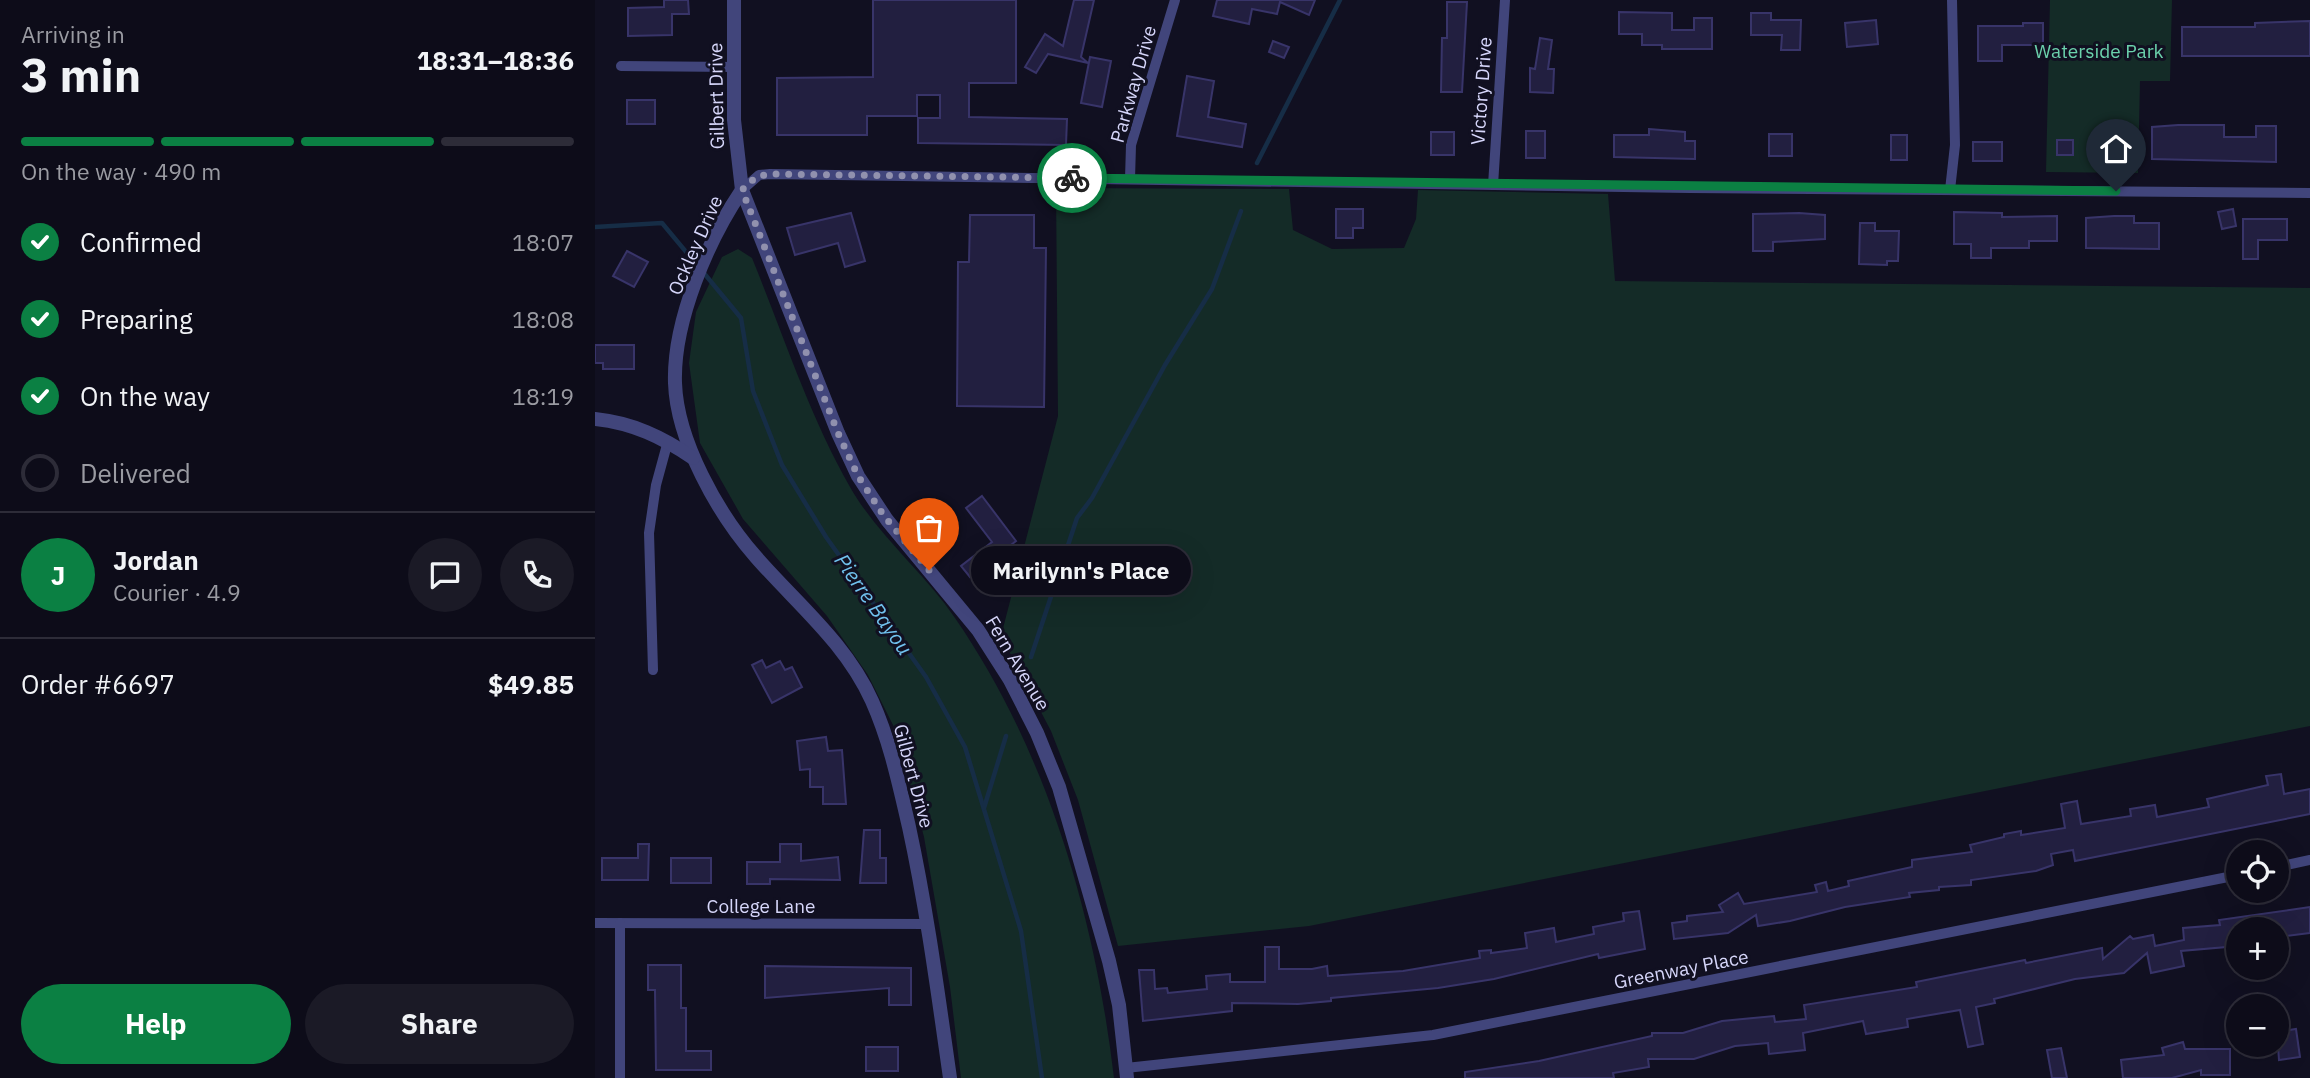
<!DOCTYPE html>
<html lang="en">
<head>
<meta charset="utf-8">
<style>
  body { margin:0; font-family:"IBM Plex Sans",sans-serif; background:#1b1a26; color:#f1f3f6; height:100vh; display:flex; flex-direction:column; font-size:26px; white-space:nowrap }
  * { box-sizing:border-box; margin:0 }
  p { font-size:23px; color:#9a9ba2 }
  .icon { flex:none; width:38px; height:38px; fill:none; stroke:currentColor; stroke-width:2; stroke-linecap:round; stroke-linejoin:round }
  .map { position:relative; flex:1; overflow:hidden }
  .drawer { display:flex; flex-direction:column; background:#0d0c19; width:595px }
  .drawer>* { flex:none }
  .fabs { position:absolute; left:1631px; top:840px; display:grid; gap:14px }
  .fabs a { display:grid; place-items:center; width:63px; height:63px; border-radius:50%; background:#0d0c19; box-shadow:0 7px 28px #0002,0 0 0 2px #2d2c38; font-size:35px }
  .pin { position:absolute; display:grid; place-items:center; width:60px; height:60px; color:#fff; margin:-72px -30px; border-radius:50% 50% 50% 0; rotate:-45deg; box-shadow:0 0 7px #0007 }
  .pin .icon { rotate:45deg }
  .courier { position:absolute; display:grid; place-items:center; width:70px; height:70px; margin:-35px; border:5px solid #0b8043; border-radius:50%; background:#fff; color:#222; box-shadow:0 2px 9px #0007 }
  .bubble { position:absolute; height:49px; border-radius:24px; background:#0d0c19; box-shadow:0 7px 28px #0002,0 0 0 2px #2d2c38; font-size:23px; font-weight:700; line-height:49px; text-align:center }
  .summary em { font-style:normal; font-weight:700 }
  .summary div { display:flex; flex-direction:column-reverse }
  .summary { display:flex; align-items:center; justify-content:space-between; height:119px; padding:0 21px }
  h1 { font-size:46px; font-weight:700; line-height:52px }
  .bar { display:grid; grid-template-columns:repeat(4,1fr); gap:10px 7px; align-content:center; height:84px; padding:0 21px }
  .bar i { height:9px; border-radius:5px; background:#2d2c38 }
  .bar .selected { background:#0b8043 }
  .bar p { grid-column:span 4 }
  .line { display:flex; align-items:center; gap:18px; padding:0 21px; border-top:2px solid #2d2c38 }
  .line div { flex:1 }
  .round { display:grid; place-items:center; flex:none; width:74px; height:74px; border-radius:37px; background:#1b1a26 }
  ol { padding:0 21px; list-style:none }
  li { display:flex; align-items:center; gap:21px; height:77px }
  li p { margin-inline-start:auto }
  li .icon { padding:7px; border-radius:50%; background:#0b8043; color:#fff; stroke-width:4 }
  li:last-child { color:#9a9ba2 }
  li i { width:38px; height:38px; border:4px solid #2d2c38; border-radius:50% }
  .button { display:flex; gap:14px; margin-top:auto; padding:14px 21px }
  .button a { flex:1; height:80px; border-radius:42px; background:#0b8043; color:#fff; font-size:28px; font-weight:700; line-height:80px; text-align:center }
  .button a+a { background:#1b1a26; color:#f1f3f6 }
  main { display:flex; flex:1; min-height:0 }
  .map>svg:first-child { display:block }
  .green { fill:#142b27 }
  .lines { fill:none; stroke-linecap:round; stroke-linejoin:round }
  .stream { stroke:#162d46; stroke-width:4.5 }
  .building { fill:#221f40; stroke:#383469; stroke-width:2 }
  .minor { stroke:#41457b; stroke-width:10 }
  .tertiary { stroke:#41457b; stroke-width:14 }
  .done { stroke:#9191ae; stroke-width:7; stroke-dasharray:0 12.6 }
  .route { stroke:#0b8043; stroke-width:9 }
  .labels { text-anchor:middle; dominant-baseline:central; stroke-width:6; stroke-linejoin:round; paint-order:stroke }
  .park-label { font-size:19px; fill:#6bd1ac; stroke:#111021 }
  .street-label { font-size:19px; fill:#d6d6fa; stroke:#111021 }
  .water-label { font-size:21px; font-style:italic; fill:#70c1ed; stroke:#111021 }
</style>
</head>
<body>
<main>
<section class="drawer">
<div class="summary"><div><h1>3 min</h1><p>Arriving in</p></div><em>18:31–18:36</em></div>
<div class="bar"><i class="selected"></i><i class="selected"></i><i class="selected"></i><i></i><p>On the way · 490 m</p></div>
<ol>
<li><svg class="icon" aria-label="check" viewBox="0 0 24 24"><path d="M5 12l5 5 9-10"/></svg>Confirmed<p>18:07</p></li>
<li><svg class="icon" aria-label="check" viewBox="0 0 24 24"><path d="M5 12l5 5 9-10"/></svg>Preparing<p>18:08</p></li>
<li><svg class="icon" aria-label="check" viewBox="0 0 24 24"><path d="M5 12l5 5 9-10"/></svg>On the way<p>18:19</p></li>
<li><i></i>Delivered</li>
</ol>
<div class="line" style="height:126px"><b class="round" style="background:#0b8043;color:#fff">J</b><div><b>Jordan</b><p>Courier · 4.9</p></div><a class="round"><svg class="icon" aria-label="chat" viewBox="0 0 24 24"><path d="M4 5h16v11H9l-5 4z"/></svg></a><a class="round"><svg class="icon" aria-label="phone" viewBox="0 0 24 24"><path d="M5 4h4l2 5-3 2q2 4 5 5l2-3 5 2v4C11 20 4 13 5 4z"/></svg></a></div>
<div class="line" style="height:91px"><div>Order #6697</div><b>$49.85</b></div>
<div class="button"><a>Help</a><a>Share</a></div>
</section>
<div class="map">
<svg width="1715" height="1078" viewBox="0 0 1715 1078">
  <rect width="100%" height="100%" fill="#111021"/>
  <g class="green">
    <polygon points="1455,0 1577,0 1575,81 1545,81 1543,173 1451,172"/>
    <polygon points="461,188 694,189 698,230 737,249 809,248 821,219 823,190 1013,194 1020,281 1715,288 1715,726 714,926 523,946 483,800 456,731 406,636 463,416"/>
    <path d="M143 249 157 258C188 334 214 415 255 487 283 536 329 572 360 618 453 753 500 917 519 1078H366L355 987 329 837 302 733 273 675 232 616 148 519 105 443 94 363 101 312 127 257Z"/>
  </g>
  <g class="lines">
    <g class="stream">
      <polyline points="662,163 745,0"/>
      <polyline points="0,227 67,223 102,265"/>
      <polyline points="108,272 146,318 158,391 187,465 231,537 331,677 370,747 426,931 447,1078"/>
      <polyline points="436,657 482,518 497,498 570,365 617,289 646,211"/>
      <polyline points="389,808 411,736"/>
    </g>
  </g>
  <g class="building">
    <polygon points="69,0 93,0 94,14 77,14 77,35 33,36 33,8 69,7"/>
    <polygon points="278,0 421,0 421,83 374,83 374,117 472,119 471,145 323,143 323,118 345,118 345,95 322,95 322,116 272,116 272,135 182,135 182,78 278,77"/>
    <polygon points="479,0 499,0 486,57 493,63 453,54 441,73 430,67 450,34 468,46"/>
    <polygon points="622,0 720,0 714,15 685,2 682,14 657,9 654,24 618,16"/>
    <polygon points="852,2 872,2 867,92 846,92 847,38 852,38"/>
    <polygon points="1024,12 1077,13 1077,30 1099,30 1099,18 1117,18 1117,49 1067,49 1067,45 1047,45 1047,34 1024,34"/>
    <polygon points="1156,13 1176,13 1176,20 1206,20 1205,50 1186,50 1187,35 1156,35"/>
    <polygon points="1281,20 1283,44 1252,47 1250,23"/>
    <polygon points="1715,21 1715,56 1587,56 1587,27 1660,27 1660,23"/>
    <polygon points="1428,23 1448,23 1448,45 1407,45 1407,61 1383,61 1383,26 1428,26"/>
    <polygon points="945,38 957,40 953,69 959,69 958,93 935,92 935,68 940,69"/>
    <polygon points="678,41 694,47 689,58 674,52"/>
    <polygon points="495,57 516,61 507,107 486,103"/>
    <polygon points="592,76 619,81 613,117 651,124 647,147 582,136"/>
    <rect x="32" y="100" width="28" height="24"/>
    <polygon points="1583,125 1629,125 1629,137 1661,137 1661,126 1681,126 1681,162 1557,159 1557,127"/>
    <polygon points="1054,129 1090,132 1090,141 1100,141 1100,159 1019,157 1019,135 1054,135"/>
    <rect x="931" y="131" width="19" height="27"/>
    <rect x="836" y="132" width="23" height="23"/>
    <rect x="1174" y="134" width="23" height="22"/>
    <rect x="1296" y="135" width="16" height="25"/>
    <rect x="1462" y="140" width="16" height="15"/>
    <rect x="1378" y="142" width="29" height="19"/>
    <polygon points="741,209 768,209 768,228 758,228 758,238 741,238"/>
    <polygon points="1638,209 1641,226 1627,229 1623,212"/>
    <polygon points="1359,212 1407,213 1407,217 1462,216 1462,241 1434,241 1434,248 1396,248 1396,258 1376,258 1376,244 1359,244"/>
    <polygon points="256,213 270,261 250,267 243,243 200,255 192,228"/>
    <polygon points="1204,213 1230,215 1230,239 1178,242 1178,251 1158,251 1158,214"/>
    <polygon points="375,215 439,215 439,248 451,248 449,407 362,406 363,262 374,262"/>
    <polygon points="1519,216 1539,216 1539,223 1564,223 1564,249 1491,248 1491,218"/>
    <polygon points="1648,219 1692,219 1692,240 1663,240 1663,259 1648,259"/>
    <polygon points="1265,223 1280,223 1280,231 1304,231 1303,261 1292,261 1292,265 1264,264"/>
    <polygon points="32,251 53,262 39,287 18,276"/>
    <polygon points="0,345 39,345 39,369 8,369 8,363 0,363"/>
    <polygon points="387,496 421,541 375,577 366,566 397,542 371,508"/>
    <polygon points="167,660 171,668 185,661 190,670 197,667 207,687 177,703 157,665"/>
    <polygon points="231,737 233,751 247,750 251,804 228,804 228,787 215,787 215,769 205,770 202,741"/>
    <polygon points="1686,774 1689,794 1715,789 1715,814 1480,861 1478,850 1456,854 1458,865 1441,871 1376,880 1376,885 1344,887 1344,890 1314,893 1315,897 1250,907 1195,921 1163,926 1161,915 1133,933 1079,939 1077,923 1092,921 1092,916 1128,912 1124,905 1143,893 1149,904 1222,892 1220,885 1231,882 1233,891 1254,886 1253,881 1317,867 1317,860 1377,852 1375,845 1409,837 1409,834 1426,831 1426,835 1470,828 1466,804 1482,801 1486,824 1536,816 1535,809 1560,805 1562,817 1614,807 1612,799 1673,785 1671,776"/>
    <polygon points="269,830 285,830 285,858 291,858 291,883 265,883"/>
    <polygon points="43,844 54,844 53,880 7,880 7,858 43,858"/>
    <polygon points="185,844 206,844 206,861 243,857 245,880 175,879 175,884 152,884 152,862 185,862"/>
    <rect x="76" y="858" width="40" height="25"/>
    <polygon points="1715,907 1715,933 1682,937 1682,929 1643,929 1643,946 1586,951 1589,966 1556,973 1552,953 1529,973 1480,979 1399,999 1400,1003 1381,1007 1388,1044 1373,1047 1365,1010 1312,1019 1313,1027 1271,1034 1268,1021 1208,1033 1210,1050 1174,1054 1173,1043 1140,1046 1099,1059 1053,1059 1054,1067 1018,1073 1019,1078 870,1078 870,1072 944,1061 1057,1036 1057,1033 1088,1033 1127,1021 1179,1016 1180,1022 1211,1019 1209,1005 1322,987 1321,982 1430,960 1431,963 1507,948 1508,959 1535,936 1538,939 1558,935 1560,946 1589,940 1588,928 1625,925 1624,920"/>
    <polygon points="1044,911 1050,949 1004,958 1003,954 899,979 843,988 736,998 736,1001 703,1004 637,1003 637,1011 548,1021 544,970 559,970 560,989 572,988 573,993 612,989 611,976 635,974 635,982 670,982 670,947 684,947 684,969 717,969 732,966 733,976 808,971 885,958 884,951 896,950 896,953 932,948 930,933 959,928 961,942 999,934 998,927 1029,921 1028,913"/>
    <polygon points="53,965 86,965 86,1008 91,1008 91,1051 116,1051 116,1070 61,1070 60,990 53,990"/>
    <polygon points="170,966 316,968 316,1005 294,1005 294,988 170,998"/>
    <polygon points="1701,1029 1705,1057 1684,1060 1682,1032"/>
    <polygon points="1588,1042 1590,1049 1635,1049 1635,1075 1606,1075 1606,1070 1577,1078 1528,1078 1526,1060 1569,1055 1567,1048"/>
    <rect x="271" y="1047" width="32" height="24"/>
    <polygon points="1466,1048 1472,1078 1457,1078 1452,1050"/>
  </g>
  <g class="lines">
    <g class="minor">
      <polyline points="26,66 139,67"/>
      <polyline points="535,179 536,145 580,0"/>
      <polyline points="898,185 910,0"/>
      <polyline points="147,190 164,175 175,174 1094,188 1715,193"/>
      <polyline points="1355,190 1360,145 1357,0"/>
      <polyline points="58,670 54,533 61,485 73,441"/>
      <polyline points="1682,867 1715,860"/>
      <polyline points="0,923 333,924"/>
      <polyline points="25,923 25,1078"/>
      <polyline points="531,1068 838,1035 1643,875"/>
    </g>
    <g class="tertiary">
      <polyline points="139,0 139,120 147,190 243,433 263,476 292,520 383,630 415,680 442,733 464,787 514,961 524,1005 532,1078"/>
      <path d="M147 190C113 240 78 321 80 383 82 441 123 514 161 557 202 604 251 643 277 701 295 741 304 784 314 827 332 910 343 994 355 1078"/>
      <path d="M0 419C38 423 67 437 98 458"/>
    </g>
  </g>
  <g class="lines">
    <polyline class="done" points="334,570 289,516 263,476 243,433 147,190 161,177 175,174 477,178"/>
    <polyline class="route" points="477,178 1521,191"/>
  </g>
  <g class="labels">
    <g class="park-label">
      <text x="1504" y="51">Waterside Park</text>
    </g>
    <g class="street-label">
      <text transform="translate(538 84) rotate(-74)">Parkway Drive</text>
      <text transform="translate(886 91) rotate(-86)">Victory Drive</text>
      <text transform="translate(121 96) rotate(-91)">Gilbert Drive</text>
      <text transform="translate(100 245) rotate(-66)">Ockley Drive</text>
      <text transform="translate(423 663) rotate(59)">Fern Avenue</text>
      <text transform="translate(319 776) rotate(75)">Gilbert Drive</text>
      <text x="166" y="906">College Lane</text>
      <text transform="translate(1086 969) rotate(-11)">Greenway Place</text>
    </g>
    <g class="water-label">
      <text transform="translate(279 604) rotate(55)">Pierre Bayou</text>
    </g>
  </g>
</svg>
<div class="fabs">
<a><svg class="icon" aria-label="locate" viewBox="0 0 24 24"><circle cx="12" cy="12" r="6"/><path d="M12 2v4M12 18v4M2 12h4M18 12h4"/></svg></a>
<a>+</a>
<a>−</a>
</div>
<div class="pin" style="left:334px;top:570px;background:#ea580c"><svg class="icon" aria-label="bag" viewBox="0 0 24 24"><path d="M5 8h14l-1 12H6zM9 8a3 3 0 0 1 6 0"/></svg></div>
<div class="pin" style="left:1521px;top:191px;background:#1f2937"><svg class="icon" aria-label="home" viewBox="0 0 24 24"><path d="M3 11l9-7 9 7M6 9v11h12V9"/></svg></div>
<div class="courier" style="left:477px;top:178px"><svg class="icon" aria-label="bike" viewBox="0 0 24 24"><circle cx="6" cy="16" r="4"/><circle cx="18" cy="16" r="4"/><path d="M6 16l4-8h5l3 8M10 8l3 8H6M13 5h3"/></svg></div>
<div class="bubble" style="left:376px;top:546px;width:220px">Marilynn's Place</div>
</div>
</main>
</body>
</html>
